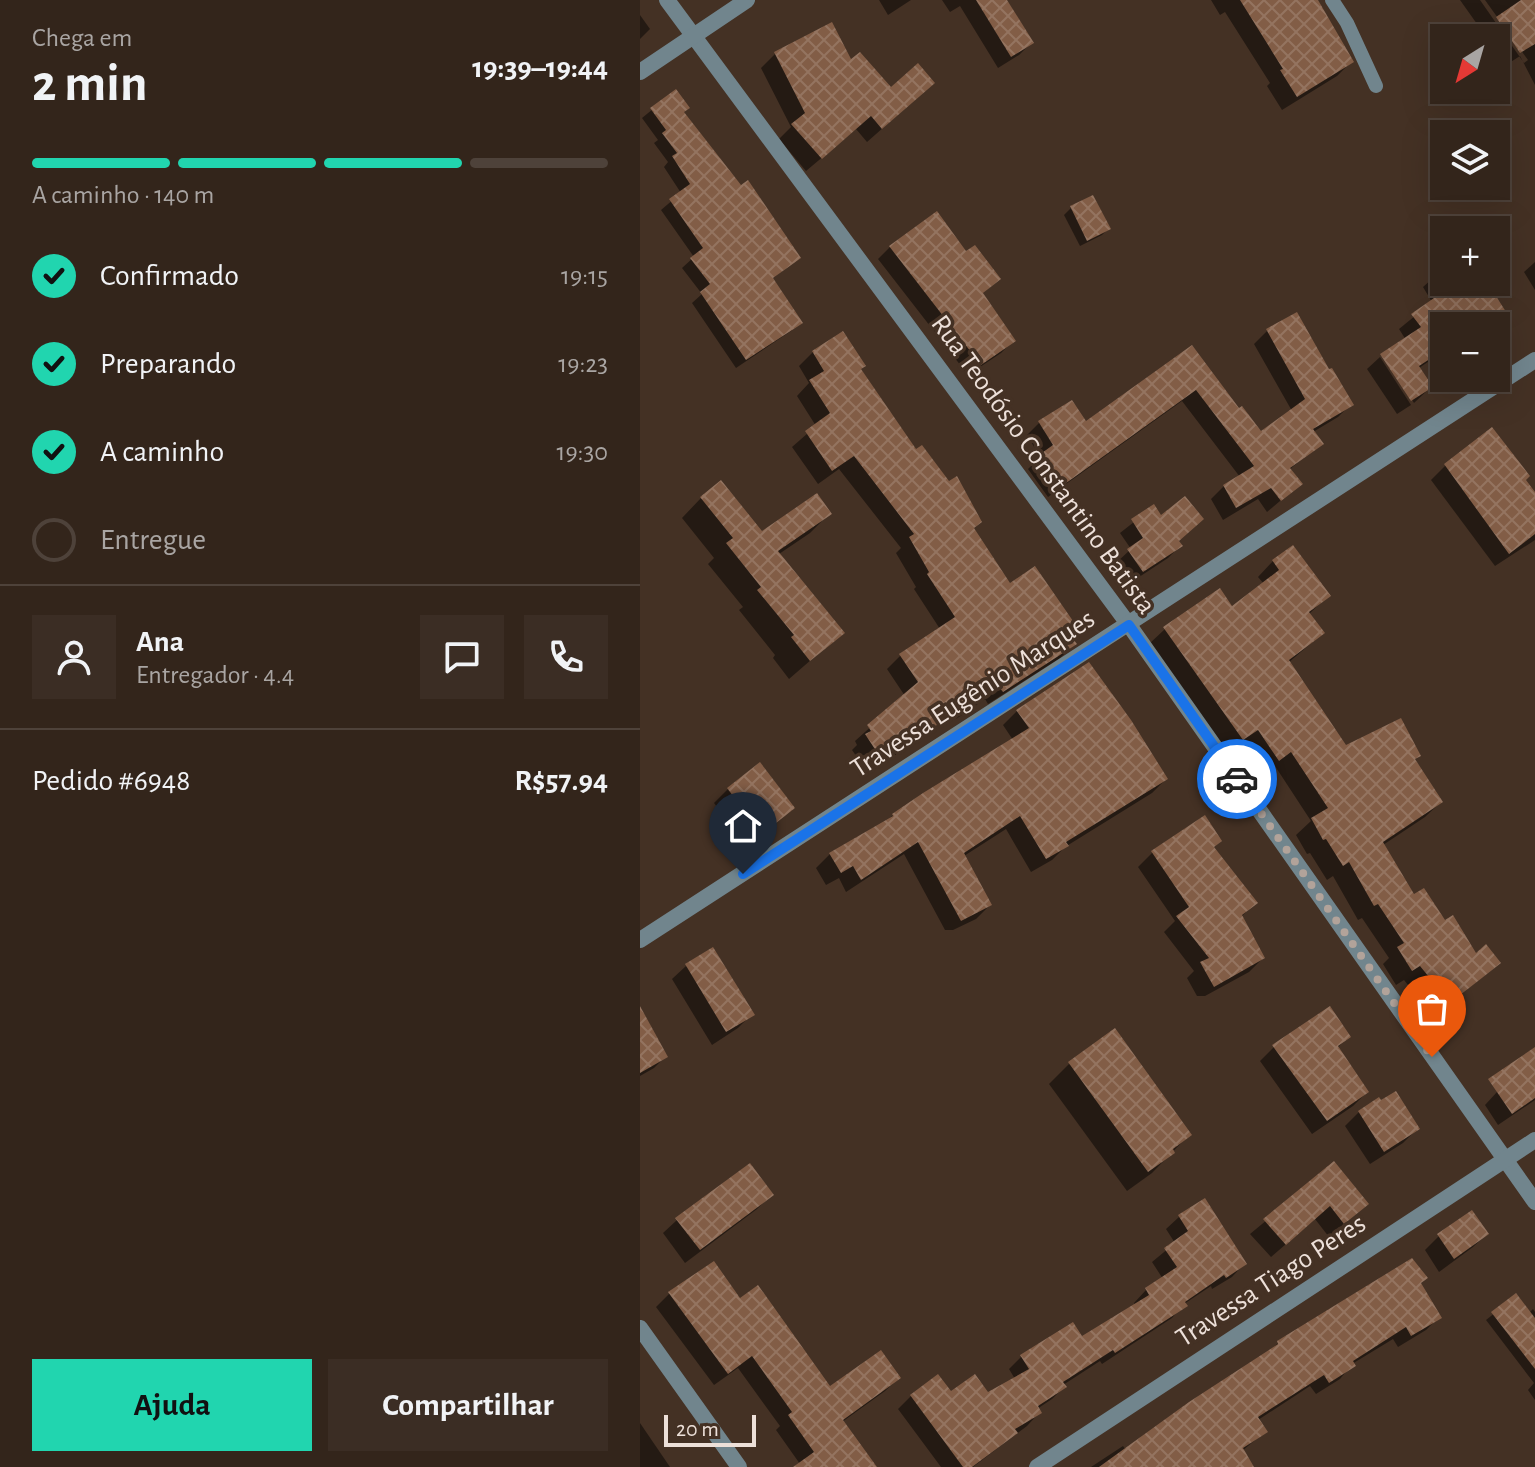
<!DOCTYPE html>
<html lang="pt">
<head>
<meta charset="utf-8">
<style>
  body { margin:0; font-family:"Alegreya Sans",sans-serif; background:#3b2d24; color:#f1f3f6; height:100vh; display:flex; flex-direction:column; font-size:30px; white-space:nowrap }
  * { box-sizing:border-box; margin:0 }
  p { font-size:26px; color:#a9a5a3 }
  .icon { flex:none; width:44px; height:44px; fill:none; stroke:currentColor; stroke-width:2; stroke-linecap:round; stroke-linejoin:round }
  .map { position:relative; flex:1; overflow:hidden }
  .side { display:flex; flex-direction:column; background:#33251b; width:640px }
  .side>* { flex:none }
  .needle { width:52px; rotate:217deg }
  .fabs { position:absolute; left:790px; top:24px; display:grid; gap:16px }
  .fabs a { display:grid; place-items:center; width:80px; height:80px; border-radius:0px; background:#33251b; box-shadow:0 8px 32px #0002,0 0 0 2px #4e423a; font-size:40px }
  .scale { position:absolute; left:24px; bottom:20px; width:92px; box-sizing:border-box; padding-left:8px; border:4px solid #ede0d9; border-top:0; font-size:22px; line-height:28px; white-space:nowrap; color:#ede0d9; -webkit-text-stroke:6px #443124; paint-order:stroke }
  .pin { position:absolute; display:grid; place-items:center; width:68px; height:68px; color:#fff; margin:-82px -34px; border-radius:50% 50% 50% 0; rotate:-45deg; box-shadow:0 0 8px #0007 }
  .pin .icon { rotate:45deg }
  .courier { position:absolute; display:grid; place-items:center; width:80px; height:80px; margin:-40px; border:6px solid #1a73e8; border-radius:50%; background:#fff; color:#222; box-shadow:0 2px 10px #0007 }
  .headline em { font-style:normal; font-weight:700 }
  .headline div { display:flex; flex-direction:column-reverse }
  .headline { display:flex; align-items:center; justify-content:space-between; height:136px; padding:0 32px }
  h1 { font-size:52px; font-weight:700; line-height:60px }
  .bar { display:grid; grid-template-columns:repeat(4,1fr); gap:12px 8px; align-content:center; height:96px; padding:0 32px }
  .bar i { height:10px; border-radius:6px; background:#4e423a }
  .bar .on { background:#21d5af }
  .bar p { grid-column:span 4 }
  .line { display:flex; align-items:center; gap:20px; padding:0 32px; border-top:2px solid #4e423a }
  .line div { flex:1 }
  .round { display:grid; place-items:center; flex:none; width:84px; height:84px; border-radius:0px; background:#3b2d24 }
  ol { padding:0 32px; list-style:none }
  li { display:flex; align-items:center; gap:24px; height:88px }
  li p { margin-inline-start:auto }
  li .icon { padding:8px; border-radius:50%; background:#21d5af; color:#111; stroke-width:4 }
  li:last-child { color:#a9a5a3 }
  li i { width:44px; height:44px; border:4px solid #4e423a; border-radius:50% }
  .action { display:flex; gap:16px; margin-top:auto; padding:16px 32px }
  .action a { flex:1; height:92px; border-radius:0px; background:#21d5af; color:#111; font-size:32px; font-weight:700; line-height:92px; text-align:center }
  .action a+a { background:#3b2d24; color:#f1f3f6 }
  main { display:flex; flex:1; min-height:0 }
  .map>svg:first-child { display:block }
  .shadow { fill:#0007 }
  .building { fill:url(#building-cross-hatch) }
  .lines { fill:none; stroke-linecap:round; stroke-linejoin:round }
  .lane { stroke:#71858d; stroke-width:14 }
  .street { stroke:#71858d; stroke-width:16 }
  .done { stroke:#b2a39a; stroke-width:8; stroke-dasharray:0 14.4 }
  .route { stroke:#1a73e8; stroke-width:10 }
  .labels { text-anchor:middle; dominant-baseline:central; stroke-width:7; stroke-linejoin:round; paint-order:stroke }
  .street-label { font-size:28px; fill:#ede0d9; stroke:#443124 }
</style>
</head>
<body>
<main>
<section class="side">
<div class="headline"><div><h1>2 min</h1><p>Chega em</p></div><em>19:39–19:44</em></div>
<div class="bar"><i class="on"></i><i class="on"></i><i class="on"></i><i></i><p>A caminho · 140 m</p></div>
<ol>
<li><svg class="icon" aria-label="check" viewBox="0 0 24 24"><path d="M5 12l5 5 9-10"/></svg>Confirmado<p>19:15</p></li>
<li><svg class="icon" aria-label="check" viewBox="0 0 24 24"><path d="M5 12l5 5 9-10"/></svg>Preparando<p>19:23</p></li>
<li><svg class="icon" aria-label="check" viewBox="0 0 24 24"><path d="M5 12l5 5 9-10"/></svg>A caminho<p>19:30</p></li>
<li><i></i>Entregue</li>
</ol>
<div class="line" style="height:144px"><a class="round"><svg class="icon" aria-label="person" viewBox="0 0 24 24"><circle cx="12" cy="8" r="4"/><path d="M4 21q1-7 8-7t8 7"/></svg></a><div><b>Ana</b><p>Entregador · 4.4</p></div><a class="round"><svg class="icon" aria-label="chat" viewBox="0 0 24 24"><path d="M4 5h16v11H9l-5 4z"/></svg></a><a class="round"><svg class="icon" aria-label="phone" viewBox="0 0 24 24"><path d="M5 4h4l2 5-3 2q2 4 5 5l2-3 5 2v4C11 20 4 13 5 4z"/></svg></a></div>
<div class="line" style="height:104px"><div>Pedido #6948</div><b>R$57.94</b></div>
<div class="action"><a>Ajuda</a><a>Compartilhar</a></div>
</section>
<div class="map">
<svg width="895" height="1467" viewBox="0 0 895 1467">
  <defs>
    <pattern id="building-cross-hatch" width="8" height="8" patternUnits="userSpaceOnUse" patternTransform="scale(2)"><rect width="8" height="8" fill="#825d46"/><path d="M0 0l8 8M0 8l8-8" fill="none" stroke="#947460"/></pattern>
  </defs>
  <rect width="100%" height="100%" fill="#443124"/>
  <g class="shadow">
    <polygon points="239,0 271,0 248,15"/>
    <polygon points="302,0 365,0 391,43 379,55 358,68 320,6 310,12"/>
    <polygon points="571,0 675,0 711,62 697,76 642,110 627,86 630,83 585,12 580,15"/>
    <polygon points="820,0 840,0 884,63 888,60 845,0 895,0 895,85 880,56 866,65 856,50 856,38 847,38"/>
    <polygon points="0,15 10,29 0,39"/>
    <polygon points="192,25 211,62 250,89 278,97 227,142 216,129 166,171 139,139 151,127 121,68 135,54"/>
    <polygon points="35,91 42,113 158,258 132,279 160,322 151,331 96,368 52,303 62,294 42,268 54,257 21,210 41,193 24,167 28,162 14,143 18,140 2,118"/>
    <polygon points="452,197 469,228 462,235 440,246 424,215 431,208"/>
    <polygon points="297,214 326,254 358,279 341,295 373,341 361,353 328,375 238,259 250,247"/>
    <polygon points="895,262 895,290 884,272"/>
    <polygon points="804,268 804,282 845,282 866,315 855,326 804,326 804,351 779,368 791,387 774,403 744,355 741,355 766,340 759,329 792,302 783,287"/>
    <polygon points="656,315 688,372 711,404 698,417 673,432 681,443 649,470 660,484 627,512 618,499 583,520 571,499 584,486 600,477 542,401 408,497 388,469 400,457 387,435 399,423 445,424 552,348 598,411 620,434 652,411 614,344 627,331"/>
    <polygon points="202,334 219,370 370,586 434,644 420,658 348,704 345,699 316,719 312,712 271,747 270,745 228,773 212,750 217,745 215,741 265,696 247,669 261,655 300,629 274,589 276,587 256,553 261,548 199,469 178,484 152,447 176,426 157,396 169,383 159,366 173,352"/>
    <polygon points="740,357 771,405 757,414 727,369"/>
    <polygon points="805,466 884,480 895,496 895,540 855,566 791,480"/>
    <polygon points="61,498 122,534 189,514 170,533 139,554 202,633 149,679 133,658 135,655 99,610 103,607 68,564 74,558 42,518"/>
    <polygon points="513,507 540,546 528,558 490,583 476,563 491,549 480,533"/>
    <polygon points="633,561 688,596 669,614 683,633 648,663 706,747 778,756 773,761 801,802 785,817 743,845 774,897 804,922 835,956 859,963 794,1017 764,980 756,985 743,964 749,958 722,918 718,920 693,876 687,880 670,853 667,854 656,835 671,821 635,766 623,775 602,744 587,754 509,644 525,629 592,608 624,584 618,577"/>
    <polygon points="449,665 526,779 512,793 425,847 412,860 391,872 366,829 324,856 350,905 336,919 313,930 305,930 264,854 206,892 199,878 186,885 176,868 190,854 245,823 253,815 373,740 363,725 377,711"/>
    <polygon points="88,789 152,808 108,846 74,803"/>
    <polygon points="565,818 572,848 615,903 601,917 623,958 609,972 565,996 557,996 547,978 554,971 524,932 535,921 498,867 512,853"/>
    <polygon points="46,966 112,1014 98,1028 72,1045 32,979"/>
    <polygon points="0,1006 26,1056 14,1068 0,1076"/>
    <polygon points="708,1037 697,1048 727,1092 713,1106 672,1134 620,1061 634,1047"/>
    <polygon points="429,1064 550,1134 512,1173 487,1191 409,1084"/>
    <polygon points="895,1069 895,1100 858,1125 845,1105 857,1092"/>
    <polygon points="738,1100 777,1129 763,1143 730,1164 705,1126 719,1112"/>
    <polygon points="694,1164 726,1204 689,1237 675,1219 631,1257 610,1234"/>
    <polygon points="131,1195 117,1209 45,1263 23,1233 37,1220"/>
    <polygon points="539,1217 604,1264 592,1277 572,1289 571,1286 544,1304 532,1318 462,1364 460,1361 423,1385 424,1387 412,1399 397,1409 399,1413 387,1426 333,1467 301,1467 258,1409 271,1396 348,1395 375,1379 369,1369 381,1357 441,1339 495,1305 494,1303 506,1290 523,1279 512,1262 535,1243 526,1229"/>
    <polygon points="847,1234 833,1247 799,1272 785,1250 799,1236"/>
    <polygon points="779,1284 799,1317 786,1330 758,1347 753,1339 712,1364 700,1379 676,1394 670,1386 618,1420 626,1431 602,1451 611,1467 451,1467 483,1446 486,1450 629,1352 638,1343"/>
    <polygon points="29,1294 99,1301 190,1389 259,1378 245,1391 202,1422 234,1467 156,1467 160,1464 136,1430 140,1426 98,1368 74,1385 16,1307"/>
    <polygon points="876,1296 889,1313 893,1309 895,1312 895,1400 888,1390 894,1383 846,1320"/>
    <polygon points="0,1423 30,1467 0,1467"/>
  </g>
  <g class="building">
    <polygon points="336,0 367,0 394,43 371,57"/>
    <polygon points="600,0 678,0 714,62 657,97 640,70 643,69"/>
    <polygon points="881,0 895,0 895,44 880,53 856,17"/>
    <polygon points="192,22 211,59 220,52 251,87 278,63 295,83 242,129 231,116 182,159 151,124 165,113 134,52"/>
    <polygon points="36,89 50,108 44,112 101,185 108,180 161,258 133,278 163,323 106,360 60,292 70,284 50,258 63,248 29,199 50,184 32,156 37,153 22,133 26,130 10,108"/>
    <polygon points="453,195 471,229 447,241 430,206"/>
    <polygon points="297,211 326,251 335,245 361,279 343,293 376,341 341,365 249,246"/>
    <polygon points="817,282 847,282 868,315 851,326 804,326 804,360 799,353 779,366 793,387 771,401 740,354 781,327 771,314"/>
    <polygon points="657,312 689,369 692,368 714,405 673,429 684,444 650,468 663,484 641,501 631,488 596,508 583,485 614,466 556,390 422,486 399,455 413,445 398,421 432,400 446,421 552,345 599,408 602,406 621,431 665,399 626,329"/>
    <polygon points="203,331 226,366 221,369 276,449 282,445 309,481 317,476 342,522 334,528 370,583 395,566 442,634 434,640 437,644 363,692 359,687 331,706 327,700 286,734 284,732 242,760 225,734 231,731 227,725 278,682 259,654 315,617 287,574 289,572 269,537 274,534 214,456 192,471 165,431 190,413 169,380 184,371 172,351"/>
    <polygon points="852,427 890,476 886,480 895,492 895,534 869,554 804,464"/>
    <polygon points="81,480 122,531 177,493 192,514 138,551 205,633 170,661 151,637 154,635 117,590 121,587 86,543 93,538 60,497"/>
    <polygon points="545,496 564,519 539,541 543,546 503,572 487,549 503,538 491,519 514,504 521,515"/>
    <polygon points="653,545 691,596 669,612 685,633 649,660 706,745 761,718 781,756 775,759 803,802 743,842 774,894 784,888 805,920 813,915 836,953 846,944 861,963 810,1003 780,966 772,971 757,947 764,943 738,904 734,906 709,862 703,866 686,839 683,840 671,818 688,808 651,752 639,761 618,730 603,740 523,627 580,588 592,606 639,570 632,560"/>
    <polygon points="449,662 491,720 528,779 426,842 429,846 406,859 380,816 324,853 352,905 321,921 278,842 221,880 213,866 201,873 189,853 253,816 252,814 283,793 389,728 376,710"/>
    <polygon points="120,762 155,808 122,834 87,788"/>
    <polygon points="565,815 582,841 574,847 618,903 602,915 625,958 574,987 560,962 569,958 536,916 549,907 511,851"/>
    <polygon points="73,947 115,1015 86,1032 45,964"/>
    <polygon points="0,1006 28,1057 0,1073"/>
    <polygon points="690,1006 711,1037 698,1046 729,1092 687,1121 632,1045"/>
    <polygon points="475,1028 552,1135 533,1149 535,1153 508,1172 428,1062"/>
    <polygon points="895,1047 895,1098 872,1114 848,1079"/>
    <polygon points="756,1091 780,1129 744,1152 718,1111 739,1097 741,1100"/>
    <polygon points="694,1161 729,1204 704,1224 690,1206 646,1245 623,1219"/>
    <polygon points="110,1163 134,1195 60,1250 35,1218"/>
    <polygon points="565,1198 607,1264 586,1278 584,1275 545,1302 548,1306 475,1353 473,1350 423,1382 427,1387 398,1406 402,1413 375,1429 378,1433 332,1467 323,1467 270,1395 298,1374 311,1391 335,1374 348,1392 389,1369 380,1355 433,1322 442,1336 509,1295 505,1288 537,1267 524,1248 548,1231 538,1215"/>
    <polygon points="832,1210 849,1234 814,1259 797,1234"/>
    <polygon points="772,1258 788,1278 781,1283 802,1318 771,1336 766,1327 713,1361 716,1366 689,1383 684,1375 618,1417 628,1432 603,1448 614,1467 459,1467 549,1402 638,1344 637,1341"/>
    <polygon points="74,1261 100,1298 118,1285 190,1386 241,1350 261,1378 203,1420 237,1467 153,1467 174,1452 148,1415 152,1412 112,1356 88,1374 28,1292"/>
    <polygon points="876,1293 895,1318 895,1369 851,1312"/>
  </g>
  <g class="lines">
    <polyline class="lane" points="692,0 707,23 736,86"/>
    <g class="street">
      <polyline points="27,0 489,625 895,1202"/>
      <polyline points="0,72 107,0"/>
      <polyline points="0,940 895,360"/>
      <polyline points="0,1328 99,1467"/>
      <polyline points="397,1467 895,1140"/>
    </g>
  </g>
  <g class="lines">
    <polyline class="done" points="597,779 792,1057"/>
    <polyline class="route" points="103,874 489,625 597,779"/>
  </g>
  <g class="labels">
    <g class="street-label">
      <text transform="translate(403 465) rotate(54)">Rua Teodósio Constantino Batista</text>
      <text transform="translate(333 694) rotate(-33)">Travessa Eugênio Marques</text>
      <text transform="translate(631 1281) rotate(-33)">Travessa Tiago Peres</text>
    </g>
  </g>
</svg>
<div class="fabs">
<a><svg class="needle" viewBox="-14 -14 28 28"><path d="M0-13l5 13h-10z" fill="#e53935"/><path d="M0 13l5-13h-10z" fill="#a9a5a3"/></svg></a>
<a><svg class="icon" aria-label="layers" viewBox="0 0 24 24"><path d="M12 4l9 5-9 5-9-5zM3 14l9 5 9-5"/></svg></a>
<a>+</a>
<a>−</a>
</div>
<div class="scale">20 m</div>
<div class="pin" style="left:792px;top:1057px;background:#ea580c"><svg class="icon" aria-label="bag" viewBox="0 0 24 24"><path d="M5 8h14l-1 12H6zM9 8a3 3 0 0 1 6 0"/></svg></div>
<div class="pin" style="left:103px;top:874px;background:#1f2937"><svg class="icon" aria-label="home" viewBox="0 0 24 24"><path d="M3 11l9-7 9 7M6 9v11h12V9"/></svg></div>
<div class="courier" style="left:597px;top:779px"><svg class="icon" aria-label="car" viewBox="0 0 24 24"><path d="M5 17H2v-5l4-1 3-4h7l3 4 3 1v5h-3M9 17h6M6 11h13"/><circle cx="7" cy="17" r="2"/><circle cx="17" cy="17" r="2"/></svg></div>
</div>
</main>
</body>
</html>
